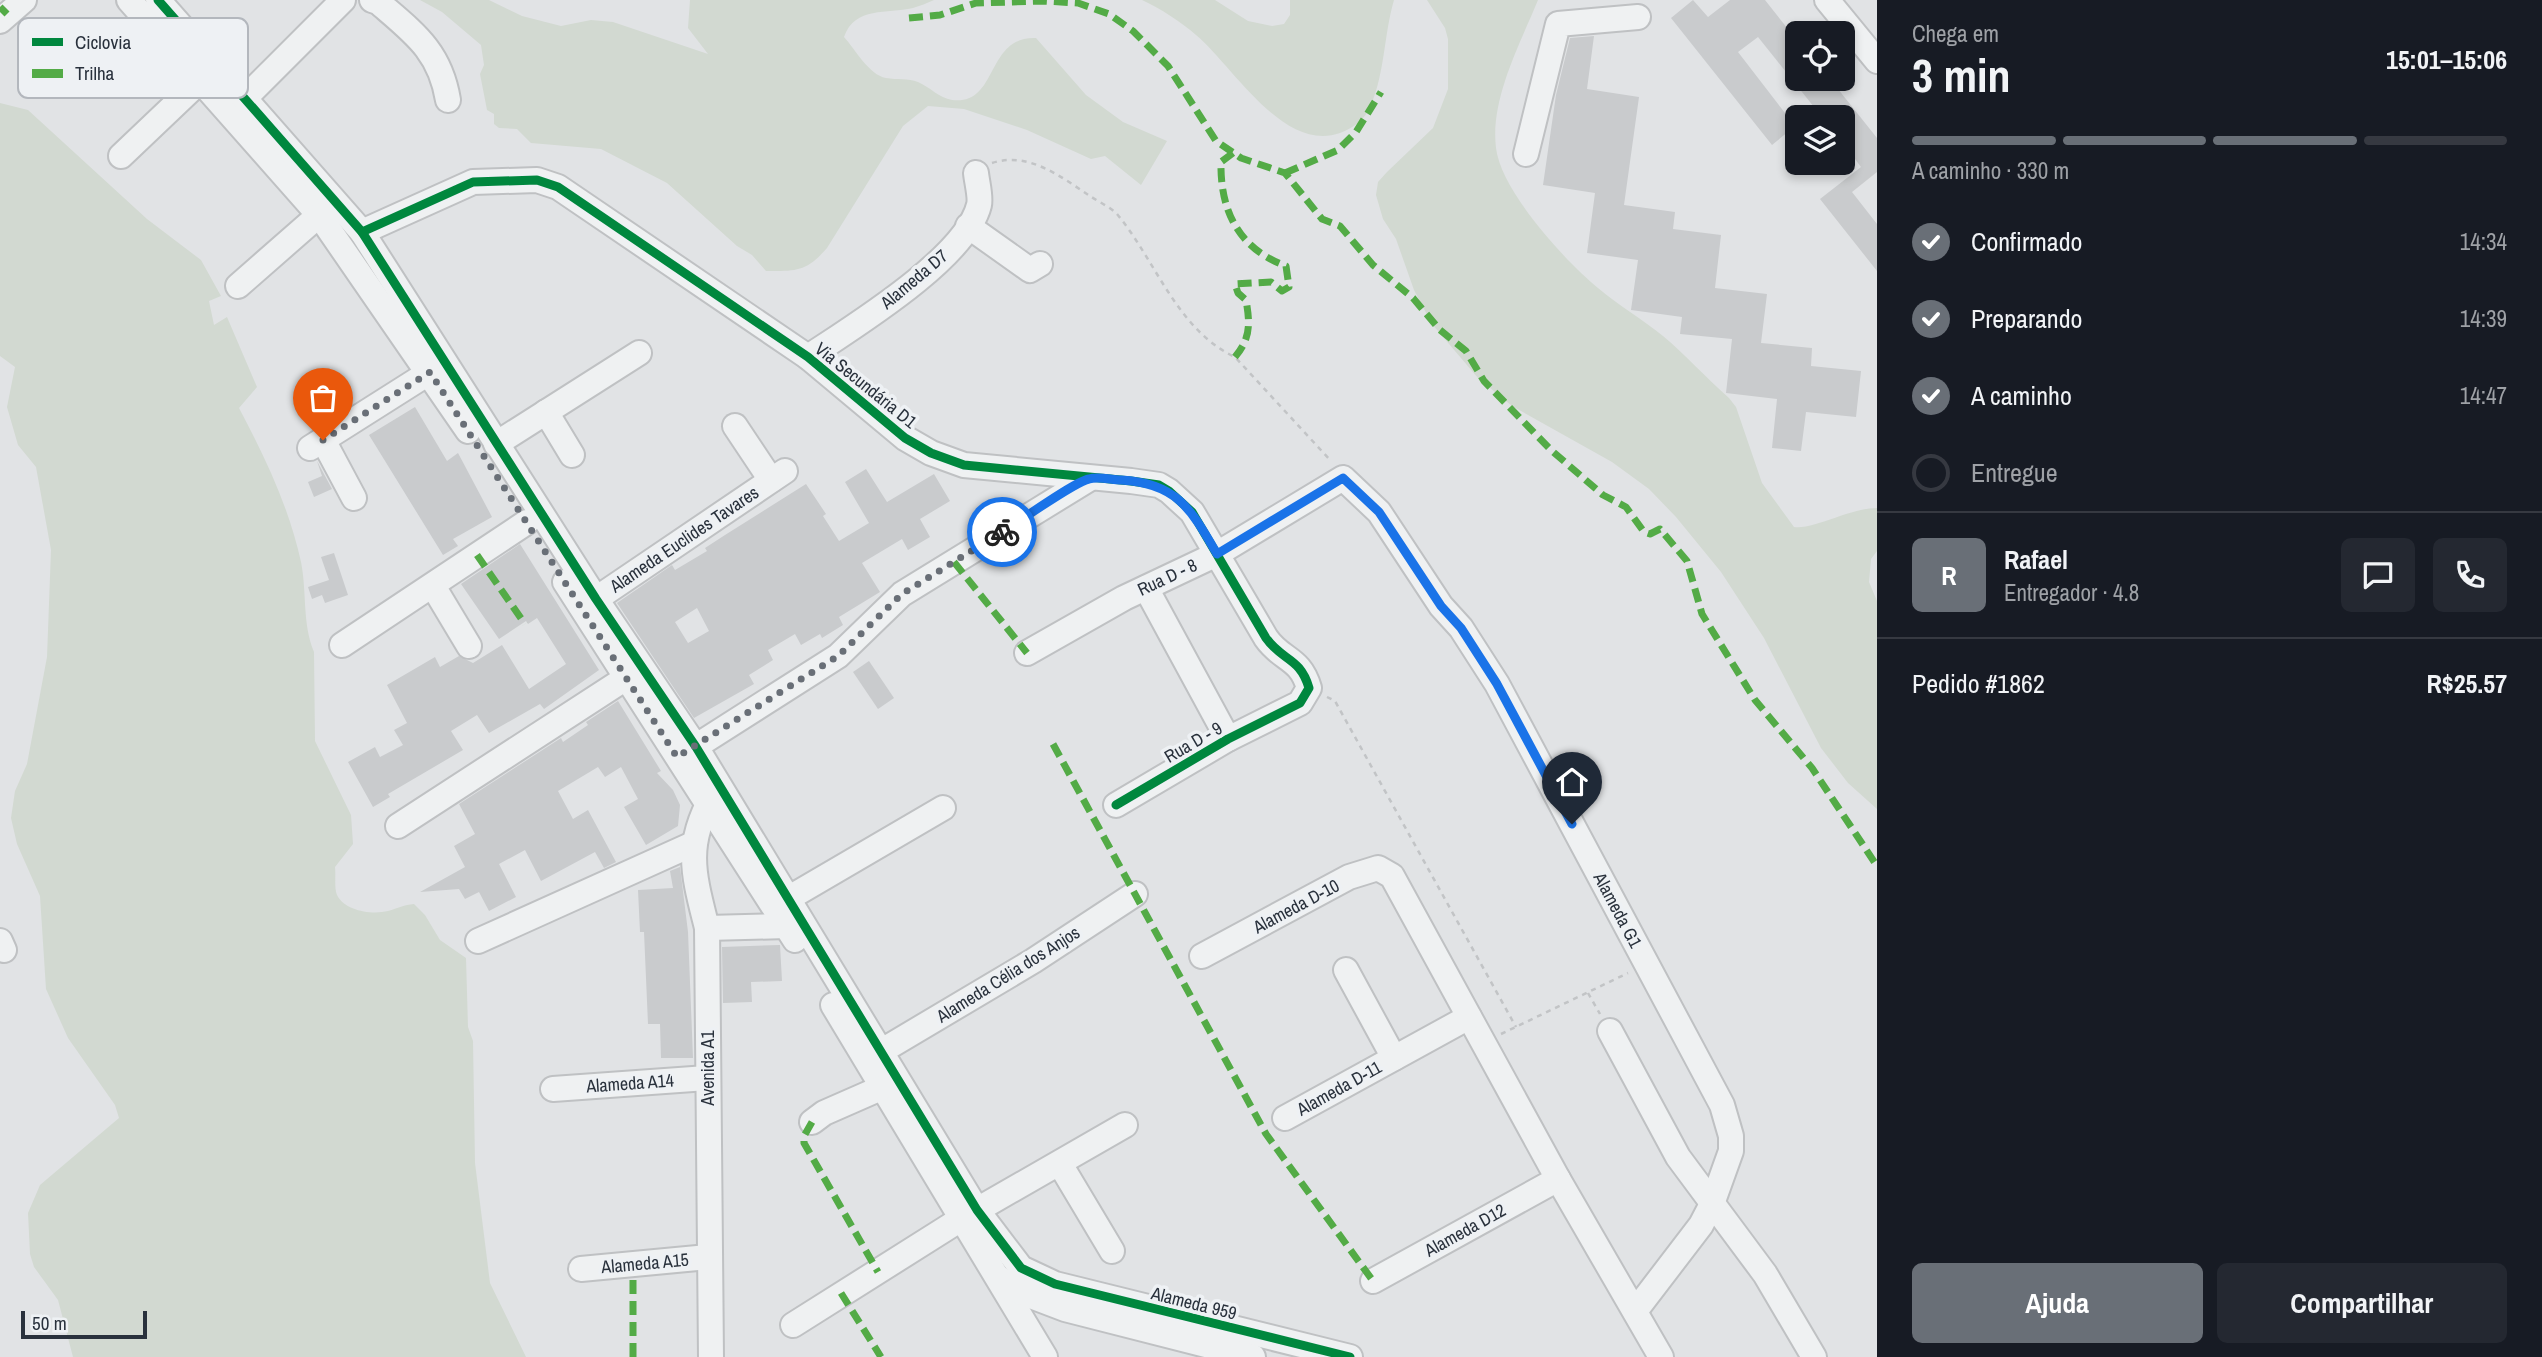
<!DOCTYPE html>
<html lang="pt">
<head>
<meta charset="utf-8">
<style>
  body { margin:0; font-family:"Archivo Narrow",sans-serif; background:#242831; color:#f1f3f6; height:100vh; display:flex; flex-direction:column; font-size:26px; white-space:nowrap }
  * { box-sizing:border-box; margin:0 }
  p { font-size:23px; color:#9ea1a6 }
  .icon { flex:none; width:38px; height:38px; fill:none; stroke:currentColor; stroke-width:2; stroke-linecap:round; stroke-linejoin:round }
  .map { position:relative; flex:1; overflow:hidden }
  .panel { display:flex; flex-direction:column; background:#171b24; width:665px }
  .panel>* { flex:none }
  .tools { position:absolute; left:1785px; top:21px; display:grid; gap:14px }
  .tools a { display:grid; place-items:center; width:70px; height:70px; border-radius:10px; background:#171b24; box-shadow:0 4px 10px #0003; font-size:35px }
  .scale { position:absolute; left:21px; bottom:18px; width:126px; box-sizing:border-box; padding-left:7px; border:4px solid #29313c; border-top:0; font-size:19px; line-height:24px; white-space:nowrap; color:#29313c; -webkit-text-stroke:5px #eef1f4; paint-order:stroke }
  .pin { position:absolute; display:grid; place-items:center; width:60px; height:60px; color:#fff; margin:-72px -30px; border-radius:50% 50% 50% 0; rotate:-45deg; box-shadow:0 0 7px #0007 }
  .pin .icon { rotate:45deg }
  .courier { position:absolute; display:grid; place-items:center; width:70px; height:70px; margin:-35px; border:5px solid #1a73e8; border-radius:50%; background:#fff; color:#222; box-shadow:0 2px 9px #0007 }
  .headline em { font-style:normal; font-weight:700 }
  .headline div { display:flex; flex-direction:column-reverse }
  .headline { display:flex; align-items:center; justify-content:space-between; height:119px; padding:0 35px }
  h1 { font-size:46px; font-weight:700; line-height:52px }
  .bar { display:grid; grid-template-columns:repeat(4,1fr); gap:10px 7px; align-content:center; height:84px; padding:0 35px }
  .bar i { height:9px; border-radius:5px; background:#363941 }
  .bar .selected { background:#696f77 }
  .bar p { grid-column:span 4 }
  .line { display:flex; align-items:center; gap:18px; padding:0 35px; border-top:2px solid #363941 }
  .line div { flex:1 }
  .round { display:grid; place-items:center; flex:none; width:74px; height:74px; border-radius:10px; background:#242831 }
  ol { padding:0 35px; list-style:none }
  li { display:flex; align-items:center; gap:21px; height:77px }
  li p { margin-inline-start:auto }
  li .icon { padding:7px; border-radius:50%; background:#696f77; color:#fff; stroke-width:4 }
  li:last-child { color:#9ea1a6 }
  li i { width:38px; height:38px; border:4px solid #363941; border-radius:50% }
  .button { display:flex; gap:14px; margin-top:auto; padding:14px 35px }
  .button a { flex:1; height:80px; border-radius:10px; background:#696f77; color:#fff; font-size:28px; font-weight:700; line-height:80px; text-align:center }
  .button a+a { background:#242831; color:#f1f3f6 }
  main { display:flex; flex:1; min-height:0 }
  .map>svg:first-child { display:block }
  .green { fill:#d2d9d1 }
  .building { fill:#c9cbcd; fill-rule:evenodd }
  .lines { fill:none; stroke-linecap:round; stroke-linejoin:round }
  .minor-casing { stroke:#bfc1c3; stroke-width:28 }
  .path { stroke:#c2c4c6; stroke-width:2.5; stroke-dasharray:5 5; stroke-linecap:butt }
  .minor { stroke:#eff1f2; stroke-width:24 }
  .quiet { stroke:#53ab46; stroke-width:7; stroke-dasharray:14 7; stroke-linecap:butt }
  .cycleway-casing { stroke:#eef1f4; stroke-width:13 }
  .cycleway { stroke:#00873e; stroke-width:9 }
  .done { stroke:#696f77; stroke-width:7; stroke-dasharray:0 12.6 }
  .route { stroke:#1a73e8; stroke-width:9 }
  .labels { text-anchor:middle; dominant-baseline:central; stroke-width:7; stroke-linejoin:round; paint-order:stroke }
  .street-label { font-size:18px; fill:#29313c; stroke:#eef1f4 }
  .key { fill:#eef1f4; stroke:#b3b7bd; stroke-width:2 }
  .key-label { font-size:19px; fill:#29313c }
</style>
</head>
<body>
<main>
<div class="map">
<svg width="1877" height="1357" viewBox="0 0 1877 1357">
  <rect width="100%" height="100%" fill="#e1e3e5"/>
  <g class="green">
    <path d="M420 0H489L522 16 561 26 591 20 613 22 708 54 688 28 690 0H934C927 3 920 6 913 8 887 14 855 6 844 37 855 49 869 75 886 78 897 80 908 78 918 82 930 87 939 98 952 100 999 106 985 36 1036 38L1086 95 1123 122 1167 141 1141 185 1105 156 1091 159 1027 130 964 109 928 106 903 126 827 248C806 272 797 271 766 271L752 255 737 246 667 183 601 149 531 143 517 129 499 128 494 124V114L487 110 480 74 484 65 481 45 442 12Z"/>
    <path d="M1142 0H1215L1248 21 1272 26 1284 24 1290 15V0H1394C1384 34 1385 72 1371 105 1366 119 1353 128 1340 133 1283 153 1233 66 1196 35 1180 21 1161 9 1142 0Z"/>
    <path d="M1427 0H1538C1520 44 1490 99 1496 148 1501 191 1565 261 1598 288 1618 305 1642 319 1663 336 1686 355 1706 378 1729 398L1736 407 1762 483 1794 527C1813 530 1850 508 1877 508V551L1871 559 1869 582 1877 601V809L1848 783 1821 748 1764 638 1721 572 1676 517 1649 489 1612 462 1512 406 1478 378 1432 324 1414 290 1396 239 1383 219 1376 195 1378 182 1387 172 1433 128 1448 89V39L1445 28Z"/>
    <path d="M0 103 28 110 147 219 201 260 221 296 209 301 214 325 227 317 257 387 239 408C265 457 289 507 301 562 307 592 302 623 314 652L315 741 351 815 353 844 335 867C336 875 334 888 337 895 345 911 372 915 388 911 398 908 404 905 414 904L425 915 440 940 466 958 468 1027 473 1041 475 1163 490 1283 526 1357H73L58 1300 34 1267 30 1254 28 1213 40 1185 119 1118 115 1105 68 1038 46 989 40 896 17 844 11 818 15 791 27 764 47 657 51 550 36 467 18 445 7 407 15 367 0 356Z"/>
  </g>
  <g class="building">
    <polygon points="1693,0 1708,17 1730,0 1765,0 1791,33 1797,28 1797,79 1830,79 1877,138 1877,172 1852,192 1877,224 1877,271 1820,199 1861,167 1843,143 1843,117 1822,117 1758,37 1738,52 1795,126 1772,145 1671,18"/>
    <polygon points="1594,36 1587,89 1639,97 1624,205 1675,212 1673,229 1721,235 1715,288 1767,294 1761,343 1812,348 1811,366 1861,371 1856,417 1806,412 1801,451 1772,448 1777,399 1726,393 1732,339 1680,334 1682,317 1631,310 1638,260 1587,253 1595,193 1543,185 1556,95 1570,38"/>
    <polygon points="415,407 447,461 458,453 492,517 453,539 458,546 443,555 369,435"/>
    <polygon points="317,461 332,489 314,497 308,482 322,476"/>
    <path d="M866 469 887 502 934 474 950 501 920 519 930 537 908 550 902 539 862 563 880 592 839 617 843 625 822 638 820 634 801 645 795 634 768 650 773 660 749 675 754 684 694 718 617 603 672 565 675 570 707 551 705 548 725 535 806 484 826 514 823 516 839 541 869 523 845 482ZM697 608 709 631 688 643 675 622Z"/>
    <polygon points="520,544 599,670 544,709 540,704 489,733 477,715 451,731 463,750 388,794 390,797 373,807 348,762 375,747 380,757 403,745 394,730 407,723 387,685 435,657 440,667 459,656 473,663 502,645 529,689 566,664 537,618 528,624 526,621 499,639 461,584"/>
    <polygon points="334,553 348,595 325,603 322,595 312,599 308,587 329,580 321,557"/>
    <polygon points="869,661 894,698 878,709 853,672"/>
    <polygon points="618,701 661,771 657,773 673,790 680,805 678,826 646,845 624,807 638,799 621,767 605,777 598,767 558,791 573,819 588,810 616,862 604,868 595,852 541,881 525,850 499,864 516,897 489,911 479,892 465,899 459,889 420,892 465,867 454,846 475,834 459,804 561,738 563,742 588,725 586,722"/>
    <polygon points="680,867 688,932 693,1058 661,1058 660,1024 648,1024 644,932 640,932 638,890 673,888 670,871"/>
    <polygon points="780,945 782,981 751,982 752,1002 723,1003 722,947"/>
  </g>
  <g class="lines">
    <defs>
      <g id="minor">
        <polyline points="129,0 319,215 468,431"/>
        <polyline points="158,0 362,232 596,599 696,747 977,1210 1021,1268 1055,1284 1350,1357"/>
        <path d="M372 0 378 2C414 33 440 51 448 100"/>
        <polyline points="1827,0 1877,61"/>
        <polyline points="0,21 24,0"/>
        <polyline points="245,98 343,0"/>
        <polyline points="1526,154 1558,24 1638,17"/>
        <polyline points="121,156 202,79"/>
        <polyline points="968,226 1030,270 1040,264"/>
        <path d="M362 232 473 182 537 180 558 187 808 357 905 438 931 453 964 465 1131 481 1159 485 1169 491 1192 512 1266 638C1282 661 1300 657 1309 688L1300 703 1228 739 1116 805"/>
        <polyline points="238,286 319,215"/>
        <path d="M808 357C853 327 966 258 979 205 981 197 977 183 976 173"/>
        <polyline points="546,412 572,455"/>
        <polyline points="735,426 771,480"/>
        <polyline points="323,440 354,498"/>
        <polyline points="496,444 639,353"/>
        <polyline points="310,448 430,372"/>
        <polyline points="565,582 795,940"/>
        <polyline points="433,586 469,646"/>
        <polyline points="1146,588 1228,739"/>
        <polyline points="596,599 785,471"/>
        <polyline points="342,645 527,522"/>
        <polyline points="1027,653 1124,598 1217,554 1343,478 1379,512 1441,606 1461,628 1497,684 1722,1105 1731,1136 1731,1151 1712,1204 1701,1225 1636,1310"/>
        <polyline points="684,754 838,656 902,594 1089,479"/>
        <polyline points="398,826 626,678"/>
        <polyline points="789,898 943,808"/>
        <polyline points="707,928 787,926"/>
        <polyline points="0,941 4,950"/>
        <polyline points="478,941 693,844"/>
        <polyline points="1202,956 1349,877 1378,868 1392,876 1558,1179 1661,1357"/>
        <polyline points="1346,970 1394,1058"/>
        <polyline points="833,1005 1045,1357"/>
        <polyline points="1610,1031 1678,1157 1765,1274 1814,1357"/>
        <polyline points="880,1052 1033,961 1135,894"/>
        <polyline points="553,1089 707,1078"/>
        <polyline points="1285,1118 1469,1017"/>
        <polyline points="812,1122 824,1113 881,1088"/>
        <polyline points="1060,1164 1112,1251"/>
        <polyline points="977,1210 1125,1125"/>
        <polyline points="581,1269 708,1257"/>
        <polyline points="999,1278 1010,1288 1065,1309 1253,1357"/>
        <polyline points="1373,1281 1558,1179"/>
        <polyline points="793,1325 961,1219"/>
        <path d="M711 1357 707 928C694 876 684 846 712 797"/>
      </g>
    </defs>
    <use href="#minor" class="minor-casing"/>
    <g class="path">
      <path d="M992 163C1029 151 1061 177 1090 196 1099 202 1110 207 1117 214 1156 261 1177 330 1235 357L1331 461"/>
      <polyline points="1327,697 1335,701 1516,1027"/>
      <polyline points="1588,993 1600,1014"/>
      <polyline points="1501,1034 1628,973"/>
    </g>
    <use href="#minor" class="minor"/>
    <g class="quiet">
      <polyline points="0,7 7,14"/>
      <polyline points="909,18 940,15 976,3 1044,1 1078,3 1109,14 1133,31 1168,66 1216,141 1241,158 1285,173 1322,219 1340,226 1373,265 1413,298 1440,330 1466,351 1484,381 1551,450 1603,495 1626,507 1644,532 1650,534 1660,529 1687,561 1702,614 1755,700 1812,768 1877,866"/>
      <path d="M1233 153 1221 162C1220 211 1239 249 1286 266L1289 287 1282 291 1271 282 1235 284 1238 293 1246 300C1250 323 1251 338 1235 357"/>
      <polyline points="1285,173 1338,150 1356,132 1381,92"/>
      <polyline points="477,555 525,624"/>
      <polyline points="954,562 1027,653"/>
      <polyline points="1053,744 1266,1134 1373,1281"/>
      <polyline points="812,1122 804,1136 804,1143 878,1272"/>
      <polyline points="841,1293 881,1357"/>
      <polyline points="633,1357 633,1263"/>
    </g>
    <defs>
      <g id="cycleway">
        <polyline points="158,0 362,232 596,599 696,747 977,1210 1021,1268 1055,1284 1350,1357"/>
        <path d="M362 232 473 182 537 180 558 187 808 357 905 438 931 453 964 465 1131 481 1159 485 1169 491 1192 512 1266 638C1282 661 1300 657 1309 688L1300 703 1228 739 1116 805"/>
      </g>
    </defs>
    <use href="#cycleway" class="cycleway-casing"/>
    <use href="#cycleway" class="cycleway"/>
  </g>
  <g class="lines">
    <polyline class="done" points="323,440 430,372 677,757 838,656 902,594 1002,532"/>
    <path class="route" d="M1002 532C1019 522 1074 482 1089 479 1098 476 1112 480 1121 480 1177 483 1191 509 1217 554L1343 478 1379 512 1441 606 1461 628 1497 684 1572 824"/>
  </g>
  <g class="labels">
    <g class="street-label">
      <text transform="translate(914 279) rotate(-40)">Alameda D7</text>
      <text transform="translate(866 385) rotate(39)">Via Secundária D1</text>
      <text transform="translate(684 539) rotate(-34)">Alameda Euclides Tavares</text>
      <text transform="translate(1167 577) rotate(-25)">Rua D - 8</text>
      <text transform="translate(1193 742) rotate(-30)">Rua D - 9</text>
      <text transform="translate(1296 906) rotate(-28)">Alameda D-10</text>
      <text transform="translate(1618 910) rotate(62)">Alameda G1</text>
      <text transform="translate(1008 974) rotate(-32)">Alameda Célia dos Anjos</text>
      <text transform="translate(707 1068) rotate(-90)">Avenida A1</text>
      <text transform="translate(630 1083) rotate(-4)">Alameda A14</text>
      <text transform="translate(1339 1088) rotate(-29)">Alameda D-11</text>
      <text transform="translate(1465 1230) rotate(-29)">Alameda D12</text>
      <text transform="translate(645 1263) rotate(-5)">Alameda A15</text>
      <text transform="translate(1194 1303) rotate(14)">Alameda 959</text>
    </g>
  </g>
  <rect x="18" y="18" width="230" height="80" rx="10" class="key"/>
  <rect x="32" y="38" width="31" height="8" fill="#00873e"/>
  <rect x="32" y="69" width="31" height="9" fill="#53ab46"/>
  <g class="key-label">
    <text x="75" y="49">Ciclovia</text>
    <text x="75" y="80">Trilha</text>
  </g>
</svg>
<div class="tools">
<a><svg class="icon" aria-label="locate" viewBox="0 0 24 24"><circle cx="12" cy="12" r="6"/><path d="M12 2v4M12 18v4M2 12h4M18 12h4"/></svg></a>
<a><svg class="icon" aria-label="layers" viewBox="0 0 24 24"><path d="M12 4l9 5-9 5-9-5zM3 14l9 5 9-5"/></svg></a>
</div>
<div class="scale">50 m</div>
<div class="pin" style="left:323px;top:440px;background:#ea580c"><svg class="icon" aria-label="bag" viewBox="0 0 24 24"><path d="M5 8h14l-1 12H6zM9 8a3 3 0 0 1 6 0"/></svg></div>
<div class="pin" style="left:1572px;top:824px;background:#1f2937"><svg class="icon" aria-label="home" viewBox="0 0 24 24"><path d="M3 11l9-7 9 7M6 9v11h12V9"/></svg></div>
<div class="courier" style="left:1002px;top:532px"><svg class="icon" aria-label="bike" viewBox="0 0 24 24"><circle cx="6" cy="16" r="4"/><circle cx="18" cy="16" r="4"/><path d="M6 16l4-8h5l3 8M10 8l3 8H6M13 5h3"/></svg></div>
</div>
<section class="panel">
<div class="headline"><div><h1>3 min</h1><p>Chega em</p></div><em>15:01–15:06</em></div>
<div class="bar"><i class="selected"></i><i class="selected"></i><i class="selected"></i><i></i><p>A caminho · 330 m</p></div>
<ol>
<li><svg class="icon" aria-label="check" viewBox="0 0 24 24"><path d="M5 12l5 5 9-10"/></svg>Confirmado<p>14:34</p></li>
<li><svg class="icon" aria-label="check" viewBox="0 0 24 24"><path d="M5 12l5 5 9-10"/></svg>Preparando<p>14:39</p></li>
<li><svg class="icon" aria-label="check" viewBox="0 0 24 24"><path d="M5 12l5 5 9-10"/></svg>A caminho<p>14:47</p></li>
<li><i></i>Entregue</li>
</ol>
<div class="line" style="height:126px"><b class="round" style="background:#696f77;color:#fff">R</b><div><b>Rafael</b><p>Entregador · 4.8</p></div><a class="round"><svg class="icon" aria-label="chat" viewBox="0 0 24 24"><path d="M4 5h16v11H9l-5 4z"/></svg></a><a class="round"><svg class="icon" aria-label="phone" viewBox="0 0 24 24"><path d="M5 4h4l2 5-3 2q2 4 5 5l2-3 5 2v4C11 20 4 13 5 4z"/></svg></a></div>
<div class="line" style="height:91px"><div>Pedido #1862</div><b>R$25.57</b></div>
<div class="button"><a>Ajuda</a><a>Compartilhar</a></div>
</section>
</main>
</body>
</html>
